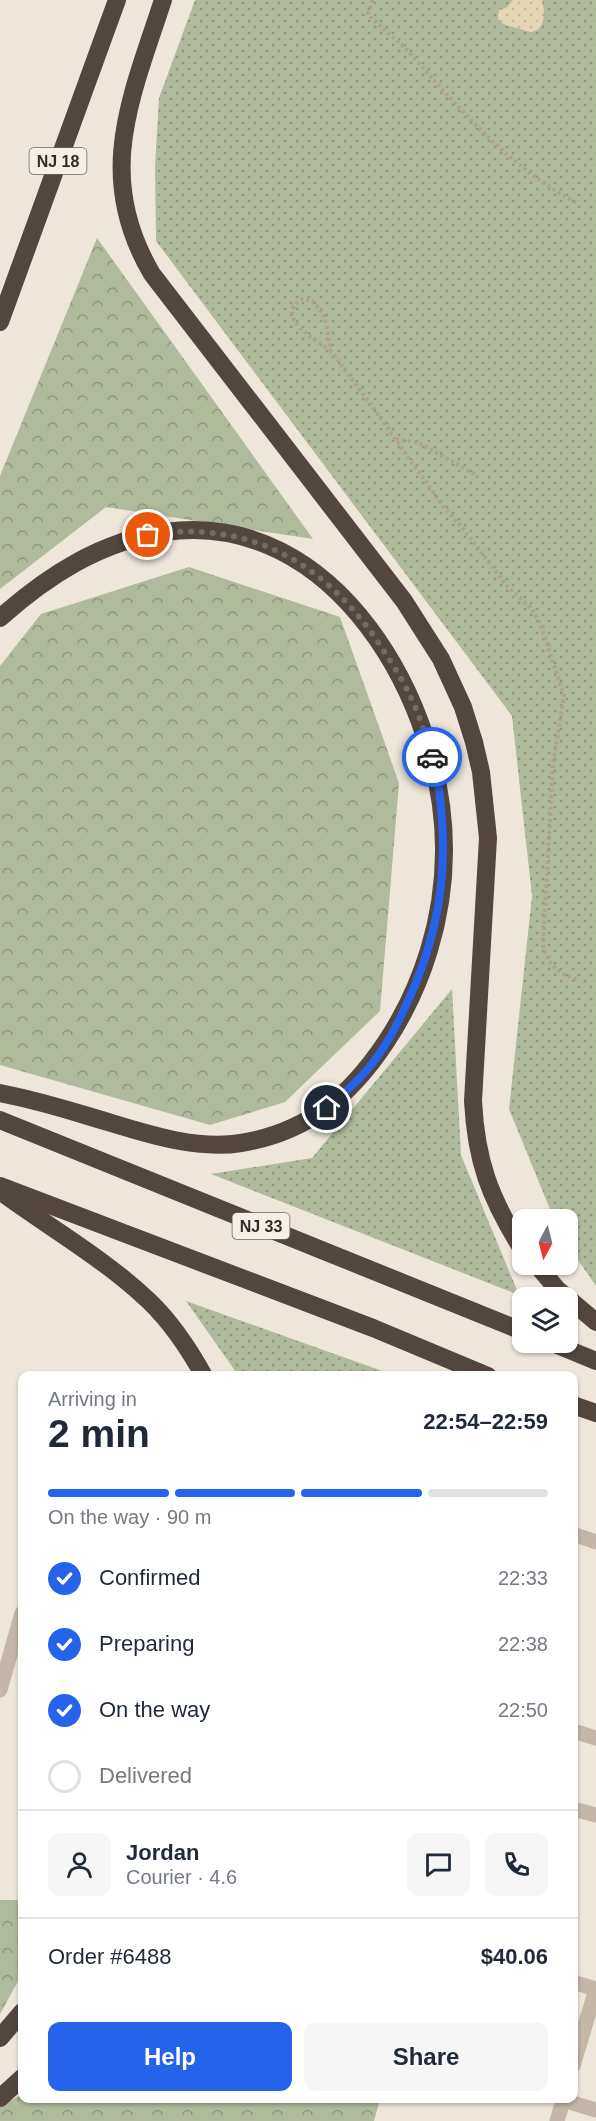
<!DOCTYPE html>
<html lang="en">
<head>
<meta charset="utf-8">
<style>
  body { margin:0; font-family:Helvetica,sans-serif; background:#f6f6f7; color:#1f2937; height:100vh; display:flex; flex-direction:column; font-size:22px; white-space:nowrap }
  * { box-sizing:border-box; margin:0 }
  p { font-size:20px; color:#747a83 }
  .icon { flex:none; width:33px; height:33px; fill:none; stroke:currentColor; stroke-width:2; stroke-linecap:round; stroke-linejoin:round }
  .map { position:relative; flex:1; overflow:hidden }
  .side { position:absolute; left:18px; top:1371px; width:560px; height:732px; display:flex; flex-direction:column; background:#fff; border-radius:12px; box-shadow:0 2px 4px #0004 }
  .side>* { flex:none }
  .needle { width:39px; rotate:187deg }
  .controls { position:absolute; left:512px; top:1209px; display:grid; gap:12px }
  .controls a { display:grid; place-items:center; width:66px; height:66px; border-radius:12px; background:#fff; box-shadow:0 2px 4px #0004; font-size:30px }
  .pin { position:absolute; display:grid; place-items:center; width:51px; height:51px; color:#fff; margin:-26px; border:3px solid #fff; border-radius:50%; box-shadow:0 2px 6px #0007 }
  .courier { position:absolute; display:grid; place-items:center; width:60px; height:60px; margin:-30px; border:4px solid #2563eb; border-radius:50%; background:#fff; color:#222; box-shadow:0 2px 8px #0007 }
  .headline em { font-style:normal; font-weight:600 }
  .headline div { display:flex; flex-direction:column-reverse }
  .headline { display:flex; align-items:center; justify-content:space-between; height:102px; padding:0 30px }
  h1 { font-size:39px; font-weight:600; line-height:45px }
  .bar { display:grid; grid-template-columns:repeat(4,1fr); gap:9px 6px; align-content:center; height:72px; padding:0 30px }
  .bar i { height:8px; border-radius:4px; background:#e0e1e3 }
  .bar .on { background:#2563eb }
  .bar p { grid-column:span 4 }
  .line { display:flex; align-items:center; gap:15px; padding:0 30px; border-top:2px solid #e0e1e3 }
  .line div { flex:1 }
  .round { display:grid; place-items:center; flex:none; width:63px; height:63px; border-radius:12px; background:#f6f6f7 }
  ol { padding:0 30px; list-style:none }
  li { display:flex; align-items:center; gap:18px; height:66px }
  li p { margin-inline-start:auto }
  li .icon { padding:6px; border-radius:50%; background:#2563eb; color:#fff; stroke-width:4 }
  li:last-child { color:#747a83 }
  li i { width:33px; height:33px; border:3px solid #e0e1e3; border-radius:50% }
  .action { display:flex; gap:12px; margin-top:auto; padding:12px 30px }
  .action a { flex:1; height:69px; border-radius:12px; background:#2563eb; color:#fff; font-size:24px; font-weight:600; line-height:69px; text-align:center }
  .action a+a { background:#f6f6f7; color:#1f2937 }
  .map>svg:first-child { display:block }
  .grass { fill:url(#grass-dots) }
  .forest { fill:url(#forest-crowns) }
  .sand { fill:url(#sand-dots) }
  .lines { fill:none; stroke-linecap:round; stroke-linejoin:round }
  .path { stroke:#b0a092; stroke-width:4; stroke-dasharray:3 3; stroke-linecap:butt }
  .minor { stroke:#c4b6a8; stroke-width:15 }
  .highway { stroke:#52463f; stroke-width:18 }
  .done { stroke:#746c66; stroke-width:6; stroke-dasharray:0 10.8 }
  .route { stroke:#2563eb; stroke-width:8 }
  .labels { text-anchor:middle; dominant-baseline:central; stroke-width:5; stroke-linejoin:round; paint-order:stroke }
  .shield { fill:#f6efe6; stroke:#6d6660; stroke-width:1.5 }
  .shield-label { font-size:16px; font-weight:bold; fill:#322b27 }
</style>
</head>
<body>
<div class="map">
<svg width="596" height="2121" viewBox="0 0 596 2121">
  <defs>
    <pattern id="grass-dots" width="8" height="8" patternUnits="userSpaceOnUse" patternTransform="scale(1.5)"><rect width="8" height="8" fill="#afbb9c"/><path d="M2 2h.1M6 6h.1" fill="none" stroke="#8f987f" stroke-width="1.8" stroke-linecap="round"/></pattern>
    <pattern id="forest-crowns" width="20" height="18" patternUnits="userSpaceOnUse" patternTransform="scale(1.5)"><rect width="20" height="18" fill="#afbb9c"/><path d="M2 6a3 3 0 1 1 6 0M12 15a3 3 0 1 1 6 0" fill="none" stroke="#8f987f"/></pattern>
    <pattern id="sand-dots" width="8" height="8" patternUnits="userSpaceOnUse" patternTransform="scale(1.5)"><rect width="8" height="8" fill="#e6d7b4"/><path d="M2 2h.1M6 6h.1" fill="none" stroke="#c6b99b" stroke-width="1.8" stroke-linecap="round"/></pattern>
  </defs>
  <rect width="100%" height="100%" fill="#eee6da"/>
  <g class="grass">
    <polygon points="195,0 596,0 596,1286 567,1244 567,1220 554,1219 509,1109 532,896 512,716 156,241 155,166 159,98"/>
    <polygon points="452,989 461,1155 519,1295 211,1174 312,1158"/>
    <polygon points="186,1301 388,1373 384,1376 238,1375"/>
  </g>
  <g class="forest">
    <polygon points="97,238 313,539 106,507 0,589 0,476"/>
    <polygon points="189,567 340,617 399,783 380,1011 285,1102 210,1125 0,1065 0,666 41,614"/>
    <polygon points="0,1900 22,1900 22,1974 0,2014"/>
    <polygon points="22,2094 22,2098 380,2099 374,2121 0,2121 0,2107"/>
  </g>
  <path class="sand" d="M513 0H542C545 10 546 31 531 32 527 32 522 29 517 28 506 25 493 24 500 9L506 8Z"/>
  <g class="lines">
    <g class="path">
      <path d="M373 0 368 14C380 27 395 38 408 51 461 110 506 165 577 203"/>
      <path d="M331 351C318 341 272 317 302 299L312 301 324 314 331 351 369 402 445 509 461 526 507 586 531 608 540 623 564 696 553 764 543 946C548 965 559 974 578 980"/>
      <polyline points="396,439 419,443 478,476"/>
    </g>
    <g class="minor">
      <polyline points="573,1534 596,1542"/>
      <polyline points="0,1690 22,1613"/>
      <polyline points="573,1731 596,1738"/>
      <polyline points="573,1809 596,1815"/>
      <polyline points="573,1982 596,1989"/>
      <polyline points="573,2066 596,1989"/>
      <polyline points="563,2100 596,2110"/>
      <polyline points="557,2121 564,2098"/>
    </g>
    <g class="highway">
      <path d="M163 0C131 98 94 176 152 274L404 601 441 659 463 707 474 742 481 772 488 838 473 1101C476 1161 490 1198 522 1249"/>
      <polyline points="0,322 117,0"/>
      <path d="M0 618C47 576 101 541 165 532 335 508 445 704 444 851 444 918 423 986 386 1042 350 1096 308 1132 241 1143 191 1151 136 1130 88 1116 59 1107 30 1099 0 1093"/>
      <polyline points="0,1120 522,1331"/>
      <polyline points="0,1186 373,1328 488,1376"/>
      <path d="M4 1194C52 1229 106 1260 149 1301 171 1322 189 1349 204 1376"/>
      <polyline points="536,1264 557,1289 596,1322"/>
      <polyline points="550,1342 596,1361"/>
      <polyline points="573,1405 596,1413"/>
      <polyline points="0,2038 22,2012"/>
      <polyline points="0,2098 22,2078"/>
    </g>
  </g>
  <g class="lines">
    <path class="done" d="M148 535C251 518 331 566 385 653 397 671 408 689 416 709 422 724 427 741 432 757"/>
    <path class="route" d="M327 1108C341 1096 355 1084 367 1070 384 1050 397 1026 407 1003 435 944 447 885 442 820 440 799 439 777 432 757"/>
  </g>
  <g class="labels">
    <g class="shield">
      <rect x="29.5" y="148" width="57" height="26" rx="4.5"/>
      <rect x="232.5" y="1213" width="57" height="26" rx="4.5"/>
    </g>
    <g class="shield-label">
      <text x="58" y="161">NJ 18</text>
      <text x="261" y="1226">NJ 33</text>
    </g>
  </g>
</svg>
<div class="controls">
<a><svg class="needle" viewBox="-14 -14 28 28"><path d="M0-13l5 13h-10z" fill="#e53935"/><path d="M0 13l5-13h-10z" fill="#747a83"/></svg></a>
<a><svg class="icon" aria-label="layers" viewBox="0 0 24 24"><path d="M12 4l9 5-9 5-9-5zM3 14l9 5 9-5"/></svg></a>
</div>
<div class="pin" style="left:148px;top:535px;background:#ea580c"><svg class="icon" aria-label="bag" viewBox="0 0 24 24"><path d="M5 8h14l-1 12H6zM9 8a3 3 0 0 1 6 0"/></svg></div>
<div class="pin" style="left:327px;top:1108px;background:#1f2937"><svg class="icon" aria-label="home" viewBox="0 0 24 24"><path d="M3 11l9-7 9 7M6 9v11h12V9"/></svg></div>
<div class="courier" style="left:432px;top:757px"><svg class="icon" aria-label="car" viewBox="0 0 24 24"><path d="M5 17H2v-5l4-1 3-4h7l3 4 3 1v5h-3M9 17h6M6 11h13"/><circle cx="7" cy="17" r="2"/><circle cx="17" cy="17" r="2"/></svg></div>
<section class="side">
<div class="headline"><div><h1>2 min</h1><p>Arriving in</p></div><em>22:54–22:59</em></div>
<div class="bar"><i class="on"></i><i class="on"></i><i class="on"></i><i></i><p>On the way · 90 m</p></div>
<ol>
<li><svg class="icon" aria-label="check" viewBox="0 0 24 24"><path d="M5 12l5 5 9-10"/></svg>Confirmed<p>22:33</p></li>
<li><svg class="icon" aria-label="check" viewBox="0 0 24 24"><path d="M5 12l5 5 9-10"/></svg>Preparing<p>22:38</p></li>
<li><svg class="icon" aria-label="check" viewBox="0 0 24 24"><path d="M5 12l5 5 9-10"/></svg>On the way<p>22:50</p></li>
<li><i></i>Delivered</li>
</ol>
<div class="line" style="height:108px"><a class="round"><svg class="icon" aria-label="person" viewBox="0 0 24 24"><circle cx="12" cy="8" r="4"/><path d="M4 21q1-7 8-7t8 7"/></svg></a><div><b>Jordan</b><p>Courier · 4.6</p></div><a class="round"><svg class="icon" aria-label="chat" viewBox="0 0 24 24"><path d="M4 5h16v11H9l-5 4z"/></svg></a><a class="round"><svg class="icon" aria-label="phone" viewBox="0 0 24 24"><path d="M5 4h4l2 5-3 2q2 4 5 5l2-3 5 2v4C11 20 4 13 5 4z"/></svg></a></div>
<div class="line" style="height:78px"><div>Order #6488</div><b>$40.06</b></div>
<div class="action"><a>Help</a><a>Share</a></div>
</section>
</div>
</body>
</html>
